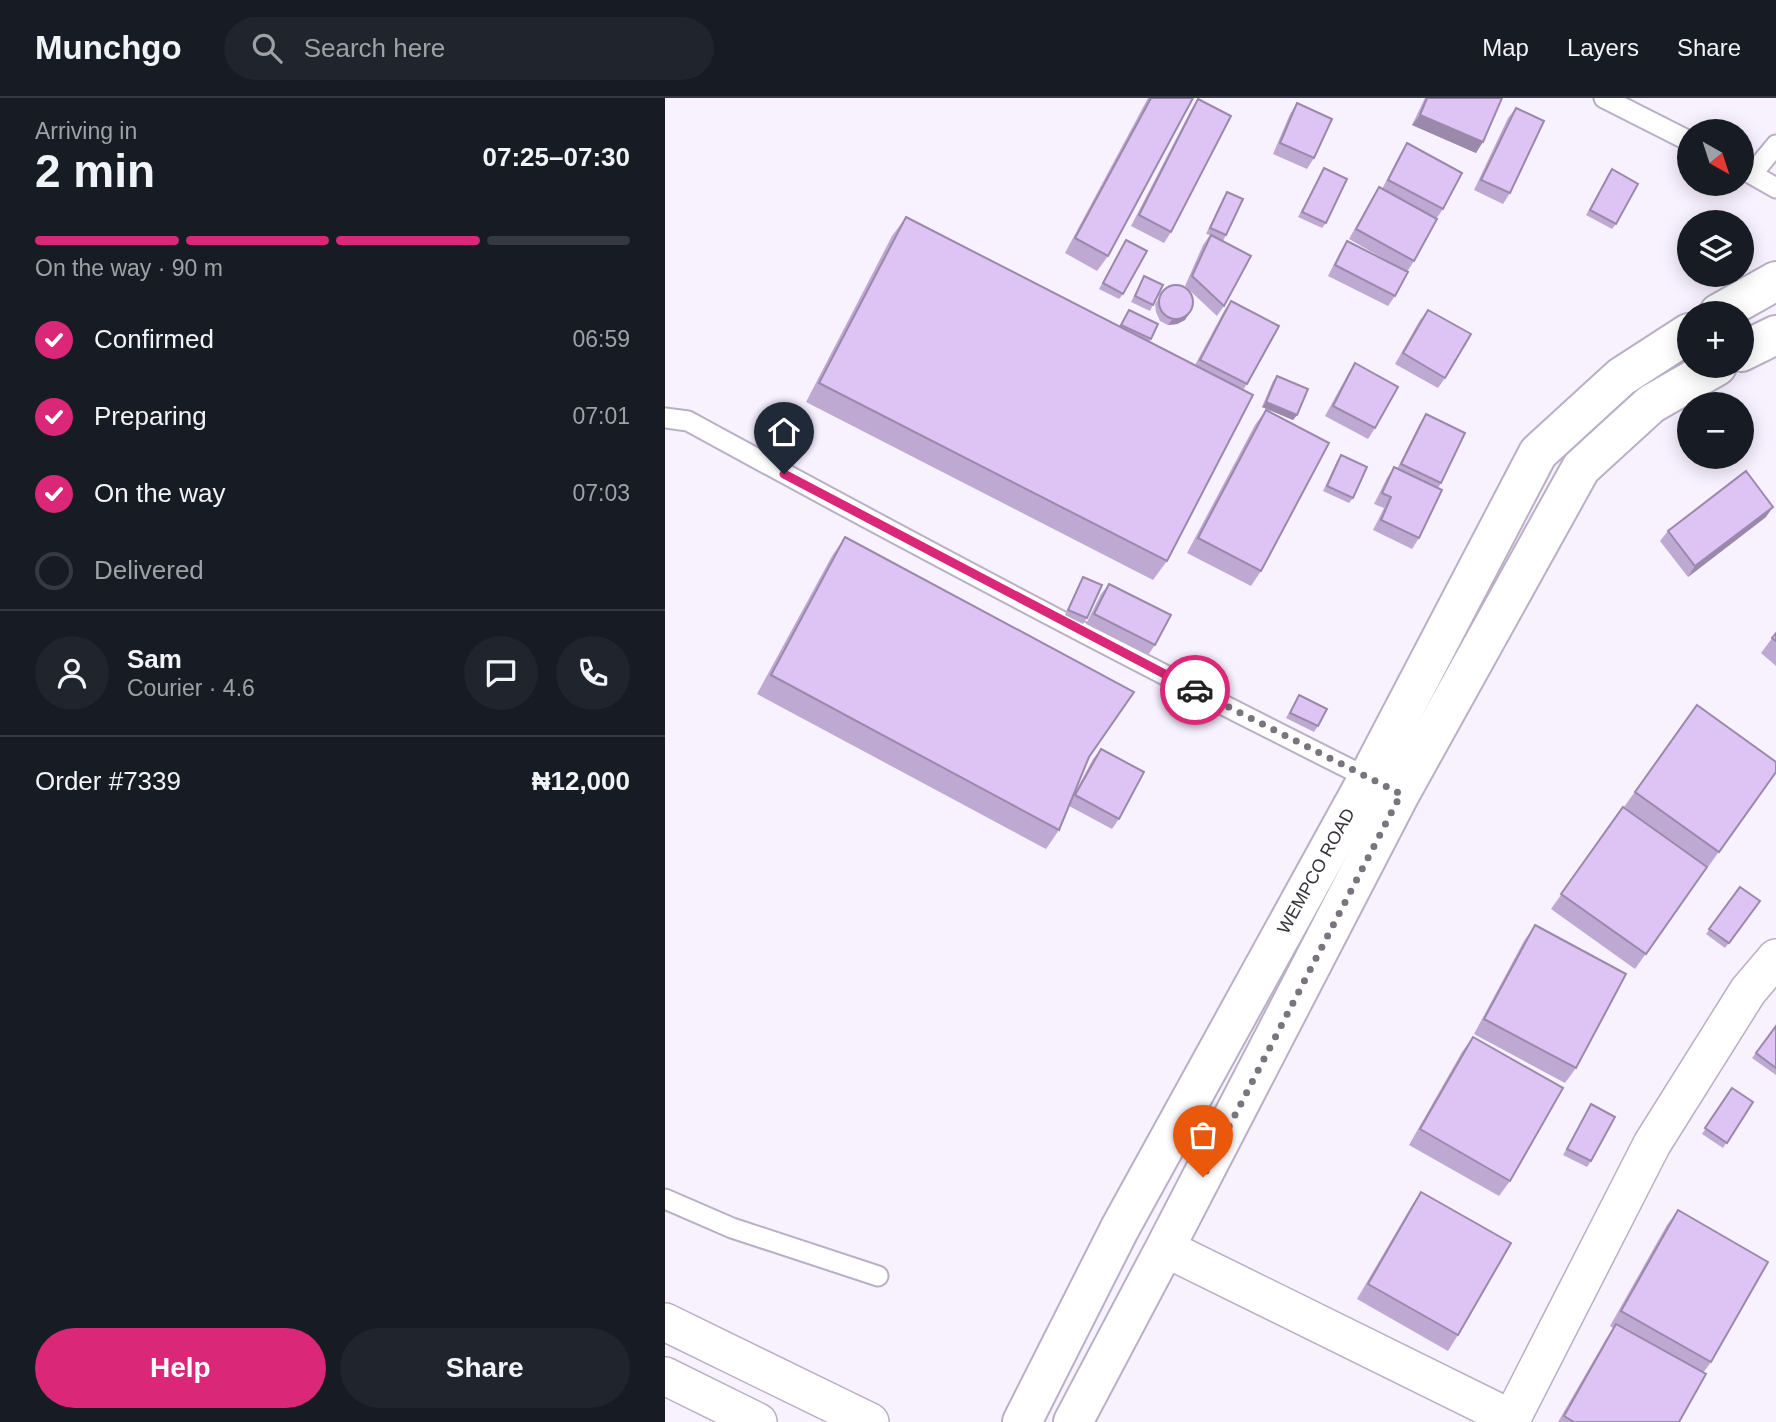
<!DOCTYPE html>
<html lang="en">
<head>
<meta charset="utf-8">
<style>
  body { margin:0; font-family:Arial,sans-serif; background:#20242c; color:#f1f3f6; height:100vh; display:flex; flex-direction:column; font-size:26px; white-space:nowrap }
  * { box-sizing:border-box; margin:0 }
  p { font-size:23px; color:#9ea1a6 }
  .icon { flex:none; width:38px; height:38px; fill:none; stroke:currentColor; stroke-width:2; stroke-linecap:round; stroke-linejoin:round }
  .map { position:relative; flex:1; overflow:hidden }
  .drawer { display:flex; flex-direction:column; background:#171b24; width:665px }
  .drawer>* { flex:none }
  .needle { width:46px; rotate:141deg }
  .buttons { position:absolute; left:1012px; top:21px; display:grid; gap:14px }
  .buttons a { display:grid; place-items:center; width:77px; height:77px; border-radius:50%; background:#171b24; box-shadow:0 4px 18px #0003; font-size:35px }
  .pin { position:absolute; display:grid; place-items:center; width:60px; height:60px; color:#fff; margin:-72px -30px; border-radius:50% 50% 50% 0; rotate:-45deg; box-shadow:0 0 7px #0007 }
  .pin .icon { rotate:45deg }
  .courier { position:absolute; display:grid; place-items:center; width:70px; height:70px; margin:-35px; border:5px solid #db2777; border-radius:50%; background:#fff; color:#222; box-shadow:0 2px 9px #0007 }
  .summary em { font-style:normal; font-weight:800 }
  .summary div { display:flex; flex-direction:column-reverse }
  .summary { display:flex; align-items:center; justify-content:space-between; height:119px; padding:0 35px }
  h1 { font-size:46px; font-weight:800; line-height:52px }
  .bar { display:grid; grid-template-columns:repeat(4,1fr); gap:10px 7px; align-content:center; height:84px; padding:0 35px }
  .bar i { height:9px; border-radius:5px; background:#363941 }
  .bar .active { background:#db2777 }
  .bar p { grid-column:span 4 }
  .line { display:flex; align-items:center; gap:18px; padding:0 35px; border-top:2px solid #363941 }
  .line div { flex:1 }
  .round { display:grid; place-items:center; flex:none; width:74px; height:74px; border-radius:37px; background:#20242c }
  ol { padding:0 35px; list-style:none }
  li { display:flex; align-items:center; gap:21px; height:77px }
  li p { margin-inline-start:auto }
  li .icon { padding:7px; border-radius:50%; background:#db2777; color:#fff; stroke-width:4 }
  li:last-child { color:#9ea1a6 }
  li i { width:38px; height:38px; border:4px solid #363941; border-radius:50% }
  .button { display:flex; gap:14px; margin-top:auto; padding:14px 35px }
  .button a { flex:1; height:80px; border-radius:42px; background:#db2777; color:#fff; font-size:28px; font-weight:800; line-height:80px; text-align:center }
  .button a+a { background:#20242c; color:#f1f3f6 }
  header { display:flex; align-items:center; gap:42px; box-sizing:border-box; height:98px; padding:0 35px; background:#171b24; border-bottom:2px solid #363941 }
  header strong { font-size:33px }
  nav { display:flex; gap:38px; margin-inline-start:auto; font-size:24px }
  .search { width:490px; height:63px; background:#20242c; display:flex; align-items:center; gap:18px; box-sizing:border-box; padding:0 24px; border-radius:38px; color:#9ea1a6; font-size:26px }
  main { display:flex; flex:1; min-height:0 }
  .map>svg:first-child { display:block }
  .lines { fill:none; stroke-linecap:round; stroke-linejoin:round }
  .service-casing { stroke:#baafc5; stroke-width:23 }
  .minor-casing { stroke:#baafc5; stroke-width:40 }
  .tertiary-casing { stroke:#baafc5; stroke-width:42 }
  .service { stroke:#fff; stroke-width:19 }
  .minor { stroke:#fff; stroke-width:37 }
  .tertiary { stroke:#fff; stroke-width:38 }
  .wall { fill:#bea9d2 }
  .shaded-wall { fill:#9b89ab }
  .building { fill:#ddc4f4; stroke:#9b89ab; stroke-width:2 }
  .done { stroke:#7a747f; stroke-width:7; stroke-dasharray:0 12.6 }
  .route { stroke:#db2777; stroke-width:9 }
  .labels { text-anchor:middle; dominant-baseline:central; stroke-width:7; stroke-linejoin:round; paint-order:stroke }
  .street-label { font-size:18px; fill:#36313a; stroke:#fff }
</style>
</head>
<body>
<header>
<strong>Munchgo</strong>
<div class="search"><svg class="icon" aria-label="search" viewBox="0 0 24 24"><circle cx="10" cy="10" r="6"/><path d="M15 15l6 6"/></svg>Search here</div>
<nav><a>Map</a><a>Layers</a><a>Share</a></nav>
</header>
<main>
<section class="drawer">
<div class="summary"><div><h1>2 min</h1><p>Arriving in</p></div><em>07:25–07:30</em></div>
<div class="bar"><i class="active"></i><i class="active"></i><i class="active"></i><i></i><p>On the way · 90 m</p></div>
<ol>
<li><svg class="icon" aria-label="check" viewBox="0 0 24 24"><path d="M5 12l5 5 9-10"/></svg>Confirmed<p>06:59</p></li>
<li><svg class="icon" aria-label="check" viewBox="0 0 24 24"><path d="M5 12l5 5 9-10"/></svg>Preparing<p>07:01</p></li>
<li><svg class="icon" aria-label="check" viewBox="0 0 24 24"><path d="M5 12l5 5 9-10"/></svg>On the way<p>07:03</p></li>
<li><i></i>Delivered</li>
</ol>
<div class="line" style="height:126px"><a class="round"><svg class="icon" aria-label="person" viewBox="0 0 24 24"><circle cx="12" cy="8" r="4"/><path d="M4 21q1-7 8-7t8 7"/></svg></a><div><b>Sam</b><p>Courier · 4.6</p></div><a class="round"><svg class="icon" aria-label="chat" viewBox="0 0 24 24"><path d="M4 5h16v11H9l-5 4z"/></svg></a><a class="round"><svg class="icon" aria-label="phone" viewBox="0 0 24 24"><path d="M5 4h4l2 5-3 2q2 4 5 5l2-3 5 2v4C11 20 4 13 5 4z"/></svg></a></div>
<div class="line" style="height:91px"><div>Order #7339</div><b>₦12,000</b></div>
<div class="button"><a>Help</a><a>Share</a></div>
</section>
<div class="map">
<svg width="1111" height="1324" viewBox="0 0 1111 1324">
  <rect width="100%" height="100%" fill="#f8f1ff"/>
  <g class="lines">
    <defs>
      <g id="service">
        <polyline points="939,0 1024,43"/>
        <polyline points="1076,70 1111,90"/>
        <polyline points="1088,75 1111,47"/>
        <path d="M0 320 23 323C250 447 478 568 709 683"/>
        <polyline points="0,1101 67,1130 213,1178"/>
      </g>
      <g id="minor">
        <polyline points="500,1150 847,1321"/>
        <polyline points="0,1224 205,1324"/>
        <polyline points="0,1278 93,1324"/>
        <polyline points="845,1324 987,1046 1083,893 1111,860"/>
      </g>
      <g id="tertiary">
        <polyline points="1054,215 1111,183"/>
        <polyline points="1076,254 1111,237"/>
        <polyline points="357,1324 455,1130 703,680 873,355 956,279 1024,235"/>
        <polyline points="408,1324 500,1150 735,696 916,370 986,306 1052,268"/>
      </g>
    </defs>
    <use href="#service" class="service-casing"/>
    <use href="#minor" class="minor-casing"/>
    <use href="#tertiary" class="tertiary-casing"/>
    <use href="#service" class="service"/>
    <use href="#minor" class="minor"/>
    <use href="#tertiary" class="tertiary"/>
  </g>
  <g class="wall">
    <polygon points="483,0 528,0 443,158 432,173 400,155"/>
    <polygon points="760,0 837,0 811,55 747,27"/>
    <polygon points="533,1 506,134 499,145 466,128 526,12"/>
    <polygon points="632,5 649,60 642,71 608,56 625,16"/>
    <polygon points="851,10 845,95 838,106 809,92 843,20"/>
    <polygon points="742,45 778,111 771,121 749,163 742,174 730,198 723,208 663,178 675,154 682,143 740,173 684,141 707,100 714,89 717,91 735,56"/>
    <polygon points="659,70 661,125 657,130 633,119"/>
    <polygon points="947,71 951,126 947,131 921,117"/>
    <polygon points="562,94 561,137 558,143 559,208 552,218 520,188 538,147 545,137 541,136 558,100"/>
    <polygon points="241,119 454,229 464,212 486,241 484,244 530,267 559,213 566,203 582,286 578,292 502,463 488,482 141,304 227,138"/>
    <polygon points="461,142 458,196 454,201 434,191"/>
    <polygon points="479,178 488,207 485,213 466,204"/>
    <polygon points="499,192 520,222 512,226 503,227 495,223 491,214 490,206"/>
    <polygon points="763,212 780,280 773,290 730,266 755,222"/>
    <polygon points="690,265 710,330 703,341 660,318 683,276"/>
    <polygon points="612,278 632,317 628,322 597,309 608,283"/>
    <polygon points="601,312 596,473 586,488 522,455 590,327"/>
    <polygon points="761,316 776,385 773,390 754,440 747,451 708,432 719,410 709,406 722,380 729,369 732,371 754,327"/>
    <polygon points="676,357 688,400 684,405 658,393 672,363"/>
    <polygon points="1101,419 1023,479 995,443 1003,433"/>
    <polygon points="180,439 424,659 408,698 428,661 436,651 454,721 447,731 404,708 394,732 381,751 92,596 167,458"/>
    <polygon points="418,479 422,520 418,526 400,517 415,485"/>
    <polygon points="444,486 490,547 483,557 421,526 436,496"/>
    <polygon points="1111,535 1111,568 1096,555"/>
    <polygon points="634,597 653,628 649,634 621,620"/>
    <polygon points="1032,607 1111,674 1043,769 959,709"/>
    <polygon points="958,709 1042,769 970,871 886,811"/>
    <polygon points="1075,789 1095,803 1060,850 1041,836"/>
    <polygon points="870,827 911,970 900,985 809,936 859,843"/>
    <polygon points="1111,928 1111,977 1087,960"/>
    <polygon points="808,939 845,1083 834,1098 744,1047 797,954"/>
    <polygon points="1067,990 1088,1004 1058,1050 1037,1036"/>
    <polygon points="926,1006 926,1063 922,1069 898,1057"/>
    <polygon points="756,1094 793,1237 783,1253 692,1201 746,1109"/>
    <polygon points="1013,1112 1046,1264 1038,1275 1014,1324 893,1324 941,1241 948,1230 945,1228 1002,1127"/>
  </g>
  <g class="shaded-wall">
    <polygon points="755,17 818,44 811,55 747,27"/>
    <polygon points="524,216 520,222 512,226 503,227 507,222"/>
    <polygon points="601,304 632,317 628,322 597,309"/>
    <polygon points="1108,409 1101,419 1023,479 1030,468"/>
  </g>
  <g class="building">
    <polygon points="486,0 528,0 443,158 410,140"/>
    <polygon points="762,0 837,0 818,44 755,17"/>
    <polygon points="533,1 566,18 506,134 474,117"/>
    <polygon points="632,5 667,21 649,60 615,45"/>
    <polygon points="851,10 879,23 845,95 816,82"/>
    <polygon points="742,45 797,75 778,111 723,82"/>
    <polygon points="659,70 682,81 661,125 637,114"/>
    <polygon points="947,71 973,86 951,126 925,112"/>
    <polygon points="714,89 772,121 749,163 691,131"/>
    <polygon points="562,94 578,101 561,137 545,130"/>
    <polygon points="241,119 588,297 502,463 154,285"/>
    <polygon points="546,137 586,158 559,208 527,178"/>
    <polygon points="461,142 482,153 458,196 438,185"/>
    <polygon points="682,143 743,174 730,198 670,167"/>
    <polygon points="479,178 498,187 488,207 470,198"/>
    <circle cx="511" cy="204" r="17"/>
    <polygon points="566,203 614,228 582,286 535,262"/>
    <polygon points="464,212 493,226 486,241 456,227"/>
    <polygon points="763,212 806,236 780,280 738,255"/>
    <polygon points="690,265 733,289 710,330 668,308"/>
    <polygon points="612,278 643,291 632,317 601,304"/>
    <polygon points="601,312 664,345 596,473 533,440"/>
    <polygon points="761,316 800,335 776,385 736,366"/>
    <polygon points="676,357 702,369 688,400 662,388"/>
    <polygon points="729,369 777,392 754,440 716,422 726,399 717,395"/>
    <polygon points="1081,373 1108,409 1030,468 1003,433"/>
    <polygon points="180,439 469,594 424,659 394,732 106,577"/>
    <polygon points="418,479 437,487 422,520 403,512"/>
    <polygon points="444,486 506,517 490,547 429,516"/>
    <polygon points="1111,535 1111,543 1107,540"/>
    <polygon points="634,597 662,611 653,628 625,615"/>
    <polygon points="1032,607 1111,664 1111,674 1054,754 970,694"/>
    <polygon points="436,651 479,674 454,721 410,697"/>
    <polygon points="958,709 1042,769 981,856 896,796"/>
    <polygon points="1075,789 1095,803 1064,845 1044,831"/>
    <polygon points="870,827 961,876 911,970 819,921"/>
    <polygon points="1111,928 1111,970 1091,955"/>
    <polygon points="808,939 898,990 845,1083 755,1031"/>
    <polygon points="1067,990 1088,1004 1062,1045 1040,1030"/>
    <polygon points="926,1006 950,1019 926,1063 902,1051"/>
    <polygon points="756,1094 846,1145 793,1237 703,1186"/>
    <polygon points="1013,1112 1103,1164 1046,1264 956,1213"/>
    <polygon points="951,1226 1041,1276 1014,1324 909,1324 899,1318"/>
  </g>
  <g class="lines">
    <polyline class="done" points="530,592 736,696 538,1079"/>
    <polyline class="route" points="119,376 530,592"/>
  </g>
  <g class="labels">
    <g class="street-label">
      <text transform="translate(651 773) rotate(-61)">WEMPCO ROAD</text>
    </g>
  </g>
</svg>
<div class="buttons">
<a><svg class="needle" viewBox="-14 -14 28 28"><path d="M0-13l5 13h-10z" fill="#e53935"/><path d="M0 13l5-13h-10z" fill="#9ea1a6"/></svg></a>
<a><svg class="icon" aria-label="layers" viewBox="0 0 24 24"><path d="M12 4l9 5-9 5-9-5zM3 14l9 5 9-5"/></svg></a>
<a>+</a>
<a>−</a>
</div>
<div class="pin" style="left:538px;top:1079px;background:#ea580c"><svg class="icon" aria-label="bag" viewBox="0 0 24 24"><path d="M5 8h14l-1 12H6zM9 8a3 3 0 0 1 6 0"/></svg></div>
<div class="pin" style="left:119px;top:376px;background:#1f2937"><svg class="icon" aria-label="home" viewBox="0 0 24 24"><path d="M3 11l9-7 9 7M6 9v11h12V9"/></svg></div>
<div class="courier" style="left:530px;top:592px"><svg class="icon" aria-label="car" viewBox="0 0 24 24"><path d="M5 17H2v-5l4-1 3-4h7l3 4 3 1v5h-3M9 17h6M6 11h13"/><circle cx="7" cy="17" r="2"/><circle cx="17" cy="17" r="2"/></svg></div>
</div>
</main>
</body>
</html>
